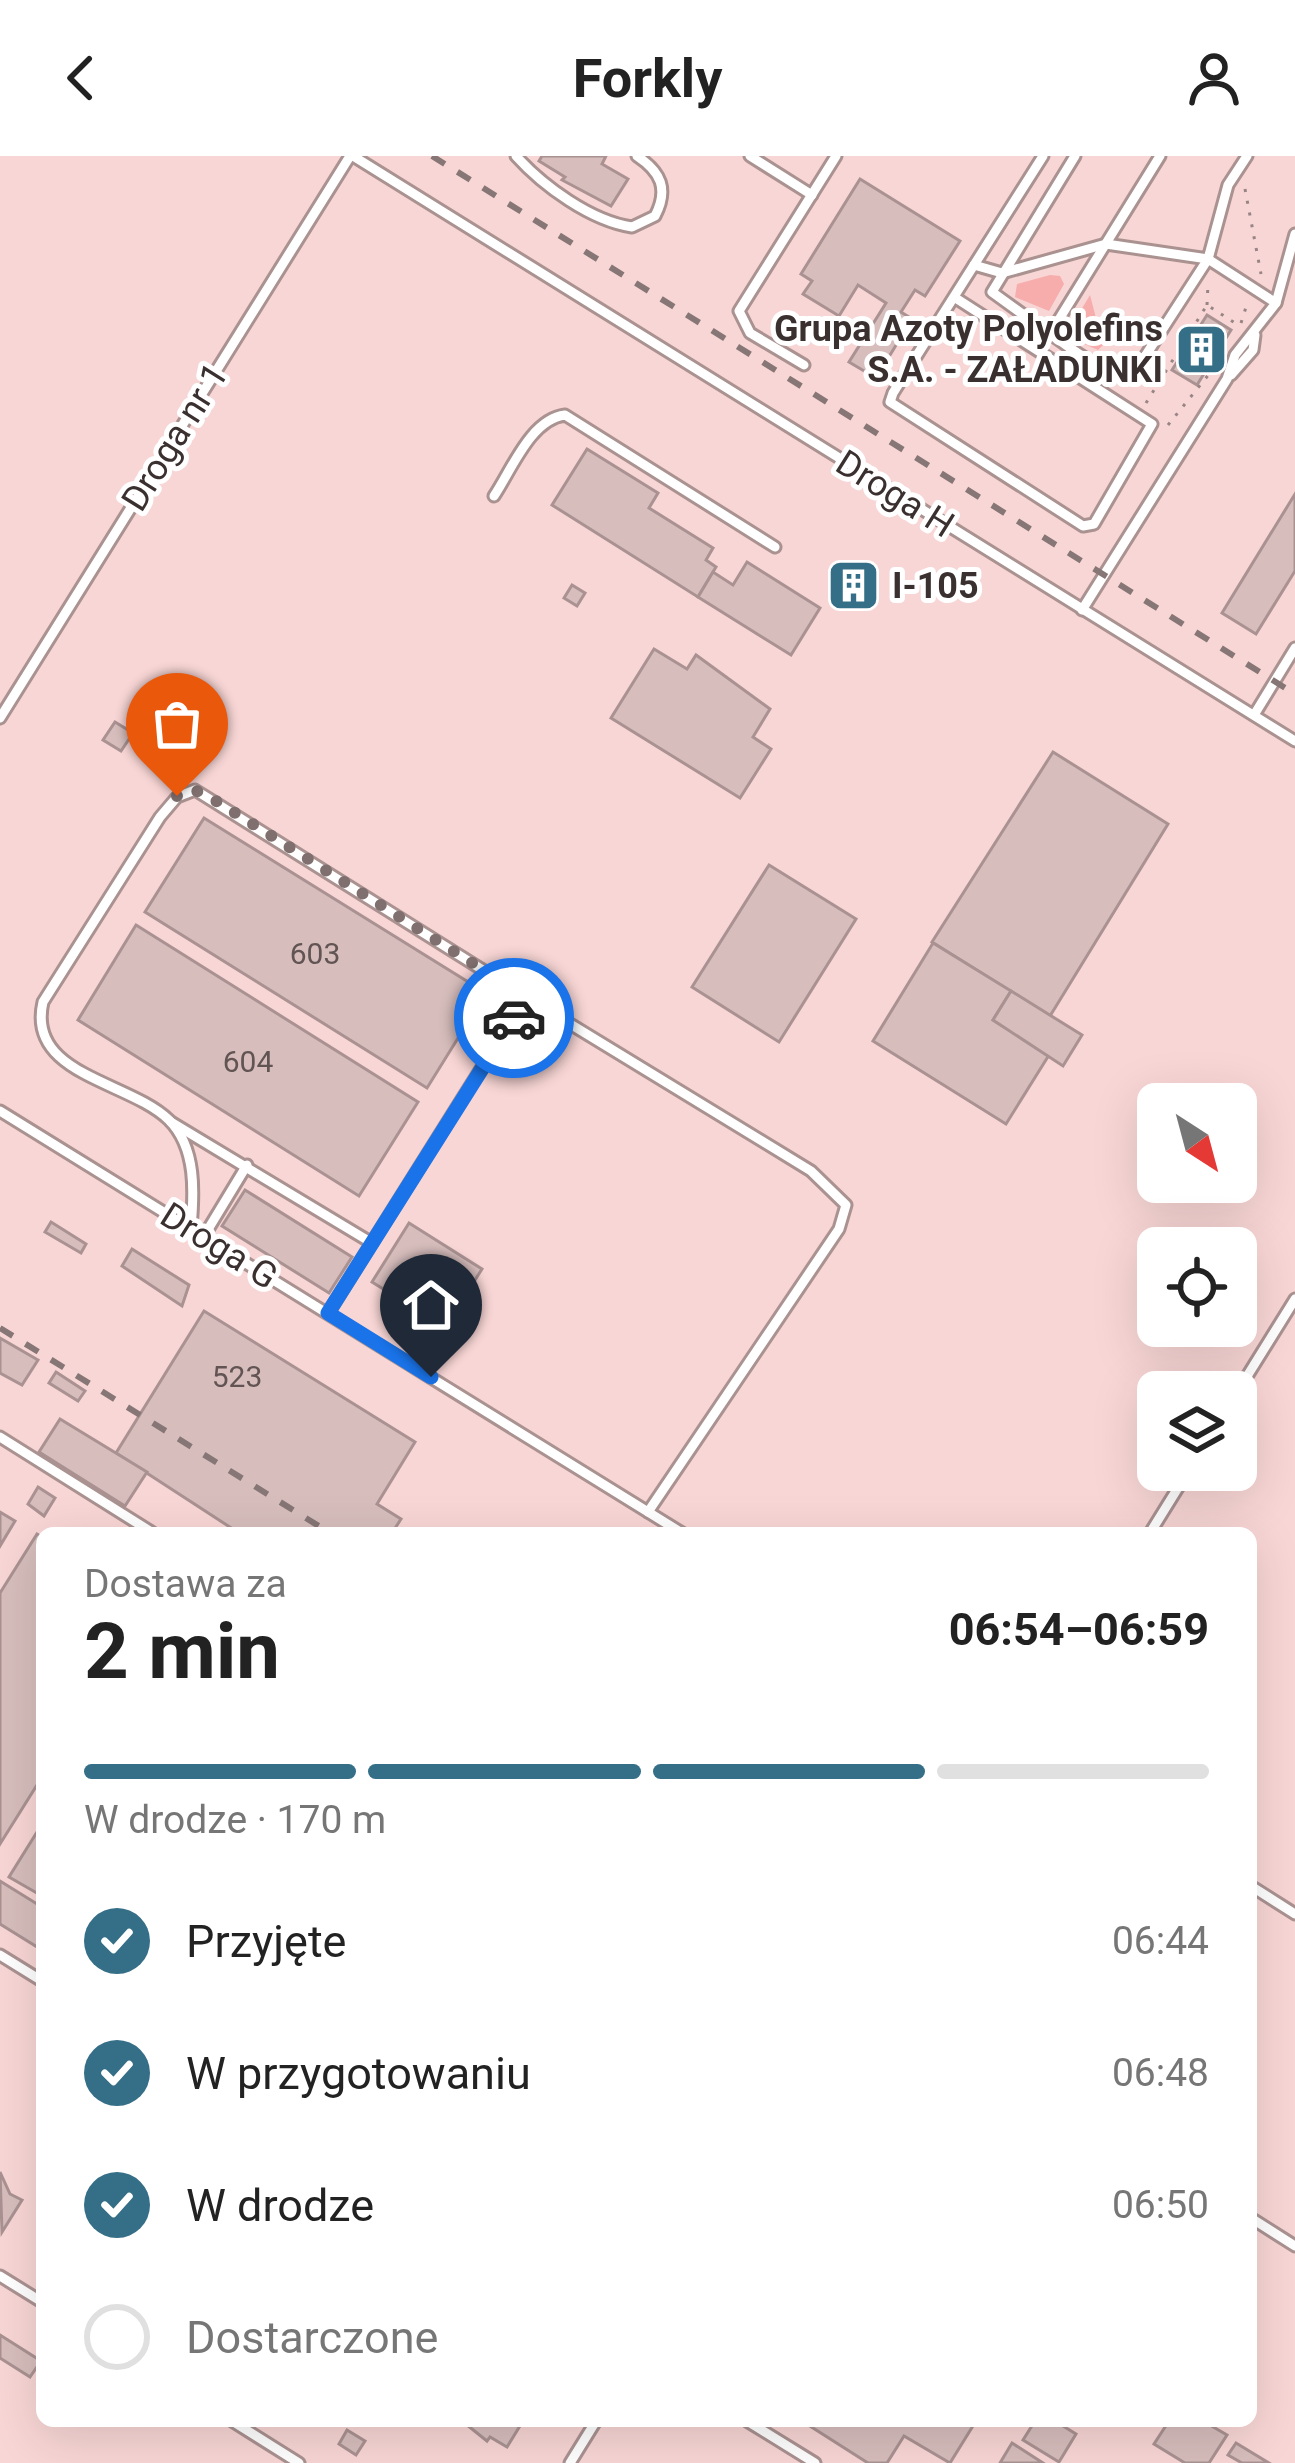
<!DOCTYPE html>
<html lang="pl">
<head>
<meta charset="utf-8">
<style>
  body { margin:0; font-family:Roboto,sans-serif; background:#f2f2f2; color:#222; height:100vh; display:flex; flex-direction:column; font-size:45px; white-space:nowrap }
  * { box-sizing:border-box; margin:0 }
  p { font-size:39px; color:#767676 }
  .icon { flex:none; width:66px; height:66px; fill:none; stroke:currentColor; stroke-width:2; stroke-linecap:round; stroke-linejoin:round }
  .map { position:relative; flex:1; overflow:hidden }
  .details { position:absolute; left:36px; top:1371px; width:1221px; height:900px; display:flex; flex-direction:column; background:#fff; border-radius:18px; box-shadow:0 12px 48px #0002 }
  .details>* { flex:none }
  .needle { width:78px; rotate:144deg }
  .fabs { position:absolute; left:1137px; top:927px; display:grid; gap:24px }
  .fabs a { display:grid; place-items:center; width:120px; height:120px; border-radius:18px; background:#fff; box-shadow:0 12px 48px #0002; font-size:60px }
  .pin { position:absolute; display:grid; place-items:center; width:102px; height:102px; color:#fff; margin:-123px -51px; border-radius:50% 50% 50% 0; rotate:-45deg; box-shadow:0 0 12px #0007 }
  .pin .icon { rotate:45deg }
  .courier { position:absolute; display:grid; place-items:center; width:120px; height:120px; margin:-60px; border:9px solid #1a73e8; border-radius:50%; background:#fff; color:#222; box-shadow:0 3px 15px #0007 }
  .headline em { font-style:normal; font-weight:700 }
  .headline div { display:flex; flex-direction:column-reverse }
  .headline { display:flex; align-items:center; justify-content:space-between; height:204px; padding:0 48px }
  h1 { font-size:78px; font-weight:700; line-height:90px }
  .bar { display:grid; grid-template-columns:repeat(4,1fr); gap:18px 12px; align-content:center; height:144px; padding:0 48px }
  .bar i { height:15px; border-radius:9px; background:#e0e0e0 }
  .bar .active { background:#346e87 }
  .bar p { grid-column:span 4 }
  ol { padding:0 48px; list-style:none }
  li { display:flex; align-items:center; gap:36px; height:132px }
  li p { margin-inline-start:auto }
  li .icon { padding:12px; border-radius:50%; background:#346e87; color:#fff; stroke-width:4 }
  li:last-child { color:#767676 }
  li i { width:66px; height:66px; border:6px solid #e0e0e0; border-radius:50% }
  header { display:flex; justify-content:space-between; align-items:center; height:156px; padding:0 48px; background:#fff; font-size:54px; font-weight:700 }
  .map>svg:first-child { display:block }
  .built { fill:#f8d6d5; fill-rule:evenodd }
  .green { fill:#f6adac }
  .building { fill:#d7bebd; stroke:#aa9292; stroke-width:3 }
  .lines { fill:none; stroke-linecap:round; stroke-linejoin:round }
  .lane-casing { stroke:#aa9291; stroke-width:15 }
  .path { stroke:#978585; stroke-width:3; stroke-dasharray:3 9; stroke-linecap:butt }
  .lane { stroke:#fff; stroke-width:9 }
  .rail { stroke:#867675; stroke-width:6; stroke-dasharray:15 15; stroke-linecap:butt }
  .done { stroke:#7f6f6f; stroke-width:12; stroke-dasharray:0 21.6 }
  .route { stroke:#1a73e8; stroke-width:15 }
  .labels { text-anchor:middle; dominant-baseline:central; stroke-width:10; stroke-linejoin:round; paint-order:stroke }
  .number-label { font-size:30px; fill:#615453 }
  .poi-label { font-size:36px; font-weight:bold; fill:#3a3030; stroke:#fff; text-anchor:end }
  .street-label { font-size:36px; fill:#3a3030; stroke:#fff }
</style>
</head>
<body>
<header><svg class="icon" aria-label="back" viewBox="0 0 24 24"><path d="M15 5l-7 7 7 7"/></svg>Forkly<svg class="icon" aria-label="person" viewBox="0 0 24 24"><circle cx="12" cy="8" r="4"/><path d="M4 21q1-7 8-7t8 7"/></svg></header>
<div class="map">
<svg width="1295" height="2307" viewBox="0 0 1295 2307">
  <rect width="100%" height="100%" fill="#fee4e3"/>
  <path class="built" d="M0 0H1295V2307H0ZM1158 948H1236V1026H1158ZM1158 1092H1236V1170H1158ZM1158 1236H1236V1314H1158ZM42 1377H1251V2265H42Z"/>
  <g class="green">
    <polygon points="1050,119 1060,120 1064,128 1049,155 1015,141 1017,128"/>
    <polygon points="1090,139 1103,189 1098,194 1084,188 1074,166"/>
  </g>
  <g class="building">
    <polygon points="542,0 606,0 602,8 628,23 611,50 562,24 565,21 539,5"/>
    <polygon points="860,23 960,85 925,140 915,134 901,156 912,163 876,222 849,206 886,147 858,129 839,160 803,138 812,125 801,118"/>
    <polygon points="1207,159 1231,174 1197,229 1172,214"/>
    <polygon points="587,293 658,337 649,352 713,392 706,404 716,411 698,441 552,349"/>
    <polygon points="1295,338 1295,415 1256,478 1222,457"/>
    <polygon points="747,406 820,452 791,499 698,441 713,416 733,429"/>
    <polygon points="854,415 867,423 853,445 839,437"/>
    <polygon points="572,429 585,437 577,450 564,442"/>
    <polygon points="654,493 687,513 696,499 770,553 753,581 771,593 740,642 611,562"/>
    <polygon points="115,566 133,577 121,595 103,584"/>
    <polygon points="1053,596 1168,668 1050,860 932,786"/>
    <polygon points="204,662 486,837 427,932 145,756"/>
    <polygon points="769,709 856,763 779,886 692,831"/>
    <polygon points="136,769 418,946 359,1040 78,864"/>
    <polygon points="933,787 1011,835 993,864 1049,899 1006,968 873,885"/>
    <polygon points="1011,835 1082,879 1063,910 993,864"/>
    <polygon points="245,1034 352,1101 329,1137 222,1070"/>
    <polygon points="51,1066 86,1088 81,1097 45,1076"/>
    <polygon points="409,1067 482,1113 440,1179 417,1165 422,1157 372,1126"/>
    <polygon points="132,1093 189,1129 182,1150 122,1110"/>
    <polygon points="204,1155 415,1286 377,1348 401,1363 392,1377 239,1377 116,1297"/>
    <polygon points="0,1182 38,1204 22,1229 0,1217"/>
    <polygon points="56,1216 85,1235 78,1245 49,1227"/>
    <polygon points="60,1263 147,1316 125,1350 39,1296"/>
    <polygon points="38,1331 55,1342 44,1360 28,1348"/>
    <polygon points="0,1356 15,1365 0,1390"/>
    <polygon points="37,1378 42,1381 42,1621 0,1688 0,1437"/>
    <polygon points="42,1668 42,1740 9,1721"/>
    <polygon points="0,1725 42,1751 42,1794 0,1768"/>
    <polygon points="0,2016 10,2038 22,2044 2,2076"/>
    <polygon points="0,2179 41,2205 30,2221 0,2202"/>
    <polygon points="462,2265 523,2265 507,2291 490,2281 487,2285"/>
    <polygon points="802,2265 976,2265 950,2307 904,2280 887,2307 868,2307"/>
    <polygon points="1035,2265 1055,2265 1076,2278 1059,2306 1023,2284"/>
    <polygon points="1169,2265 1203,2265 1227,2279 1209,2307 1185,2307 1154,2288"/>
    <polygon points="347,2274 365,2285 356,2299 339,2288"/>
    <polygon points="1012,2287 1043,2307 1000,2307"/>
    <polygon points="1236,2287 1269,2307 1242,2307 1228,2299"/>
  </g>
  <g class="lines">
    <defs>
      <g id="lane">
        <polyline points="353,0 1295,585"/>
        <path d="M516 0C543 30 591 65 632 71L655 60C669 33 661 16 637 0"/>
        <polyline points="750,0 812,39"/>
        <polyline points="974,109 1002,117 1106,88 1208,103 1228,29 1247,0"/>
        <polyline points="954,141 1152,268 1094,368 1083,370 890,246 893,237 1043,0"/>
        <polyline points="1276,147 1295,78"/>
        <polyline points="1050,178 992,136 1075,0"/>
        <polyline points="804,209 750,177 739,155 836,0"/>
        <polyline points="1231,219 1253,194 1255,179"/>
        <path d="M494 340C512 313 531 263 565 259L775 391"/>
        <path d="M1082 454 1227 223 1235 199 1276 147 1208 103 1142 205C1108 228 1080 197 1050 178L1160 0"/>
        <polyline points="1254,559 1295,492"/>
        <polyline points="0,562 350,0"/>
        <polyline points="526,841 811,1015 846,1049 839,1073 648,1356"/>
        <polyline points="0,955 682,1377"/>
        <polyline points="171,966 372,1087"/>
        <path d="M191 1072C194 1038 197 992 169 964 129 925 26 919 43 846L160 661 177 641 195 634 526 841 328 1157"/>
        <polyline points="204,1080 247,1009"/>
        <polyline points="1236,1238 1295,1143"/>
        <polyline points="0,1281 153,1377"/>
        <polyline points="1150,1377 1189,1314"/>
        <polyline points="1251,1730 1295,1758"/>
        <polyline points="0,1799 42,1825"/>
        <polyline points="1251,2062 1295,2090"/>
        <polyline points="0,2120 42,2146"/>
        <polyline points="232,2265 299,2307"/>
        <polyline points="747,2265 815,2307"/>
        <polyline points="570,2307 596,2265"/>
      </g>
    </defs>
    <use href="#lane" class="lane-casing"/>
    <g class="path">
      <polyline points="1245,33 1261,118"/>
      <polyline points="1207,149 1208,128"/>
      <polyline points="1241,167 1247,148"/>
      <polyline points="1146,247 1207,149 1238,169"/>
      <polyline points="1168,269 1214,212"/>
    </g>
    <use href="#lane" class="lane"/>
    <g class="rail">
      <polyline points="432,0 1295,538"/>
      <polyline points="0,1172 330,1377"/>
    </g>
  </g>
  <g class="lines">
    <polyline class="done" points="177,640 195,634 218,646 526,841 514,862"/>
    <polyline class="route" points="431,1221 328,1157 514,862"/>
  </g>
  <defs>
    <symbol id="building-square" viewBox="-11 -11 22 22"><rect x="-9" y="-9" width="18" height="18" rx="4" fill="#346e87" stroke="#fff"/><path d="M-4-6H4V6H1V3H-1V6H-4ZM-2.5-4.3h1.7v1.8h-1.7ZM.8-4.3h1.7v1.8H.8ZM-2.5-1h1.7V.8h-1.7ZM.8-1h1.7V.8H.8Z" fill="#fff"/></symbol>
  </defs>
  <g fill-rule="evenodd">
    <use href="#building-square" x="1172" y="164" width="59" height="59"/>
    <use href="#building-square" x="824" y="400" width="59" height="59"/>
  </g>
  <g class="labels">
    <g class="number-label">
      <text x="315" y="797">603</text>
      <text x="248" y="905">604</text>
      <text x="237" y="1220">523</text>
    </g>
    <g class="poi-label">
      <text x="1163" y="173">Grupa Azoty Polyolefins<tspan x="1163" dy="41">S.A. - ZAŁADUNKI</tspan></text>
      <text x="892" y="430" text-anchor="start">I-105</text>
    </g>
    <g class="street-label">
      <text transform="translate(175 281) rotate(-58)">Droga nr 1</text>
      <text transform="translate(895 338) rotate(32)">Droga H</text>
      <text transform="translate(219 1090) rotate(32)">Droga G</text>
    </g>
  </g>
</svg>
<div class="fabs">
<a><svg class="needle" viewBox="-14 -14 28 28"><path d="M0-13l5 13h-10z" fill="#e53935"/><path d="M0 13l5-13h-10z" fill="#767676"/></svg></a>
<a><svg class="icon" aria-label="locate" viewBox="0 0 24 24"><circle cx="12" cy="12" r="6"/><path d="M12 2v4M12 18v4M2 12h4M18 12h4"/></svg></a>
<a><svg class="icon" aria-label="layers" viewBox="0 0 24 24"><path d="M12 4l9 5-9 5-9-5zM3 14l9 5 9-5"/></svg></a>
</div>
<div class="pin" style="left:177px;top:640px;background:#ea580c"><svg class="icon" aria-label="bag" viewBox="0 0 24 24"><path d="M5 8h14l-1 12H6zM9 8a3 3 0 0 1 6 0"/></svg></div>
<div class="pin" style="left:431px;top:1221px;background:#1f2937"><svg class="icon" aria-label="home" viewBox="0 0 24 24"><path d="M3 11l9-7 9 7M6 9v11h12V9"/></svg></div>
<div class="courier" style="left:514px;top:862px"><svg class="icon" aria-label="car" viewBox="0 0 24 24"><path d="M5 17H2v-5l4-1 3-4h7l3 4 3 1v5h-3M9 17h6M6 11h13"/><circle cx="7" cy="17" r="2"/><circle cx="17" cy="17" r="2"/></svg></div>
<section class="details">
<div class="headline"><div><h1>2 min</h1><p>Dostawa za</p></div><em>06:54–06:59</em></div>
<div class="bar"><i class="active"></i><i class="active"></i><i class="active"></i><i></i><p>W drodze · 170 m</p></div>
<ol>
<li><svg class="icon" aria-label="check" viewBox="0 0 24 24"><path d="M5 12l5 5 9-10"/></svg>Przyjęte<p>06:44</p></li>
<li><svg class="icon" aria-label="check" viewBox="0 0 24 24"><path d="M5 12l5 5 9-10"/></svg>W przygotowaniu<p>06:48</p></li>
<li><svg class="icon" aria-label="check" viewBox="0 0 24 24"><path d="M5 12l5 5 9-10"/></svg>W drodze<p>06:50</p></li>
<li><i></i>Dostarczone</li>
</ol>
</section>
</div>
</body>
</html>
